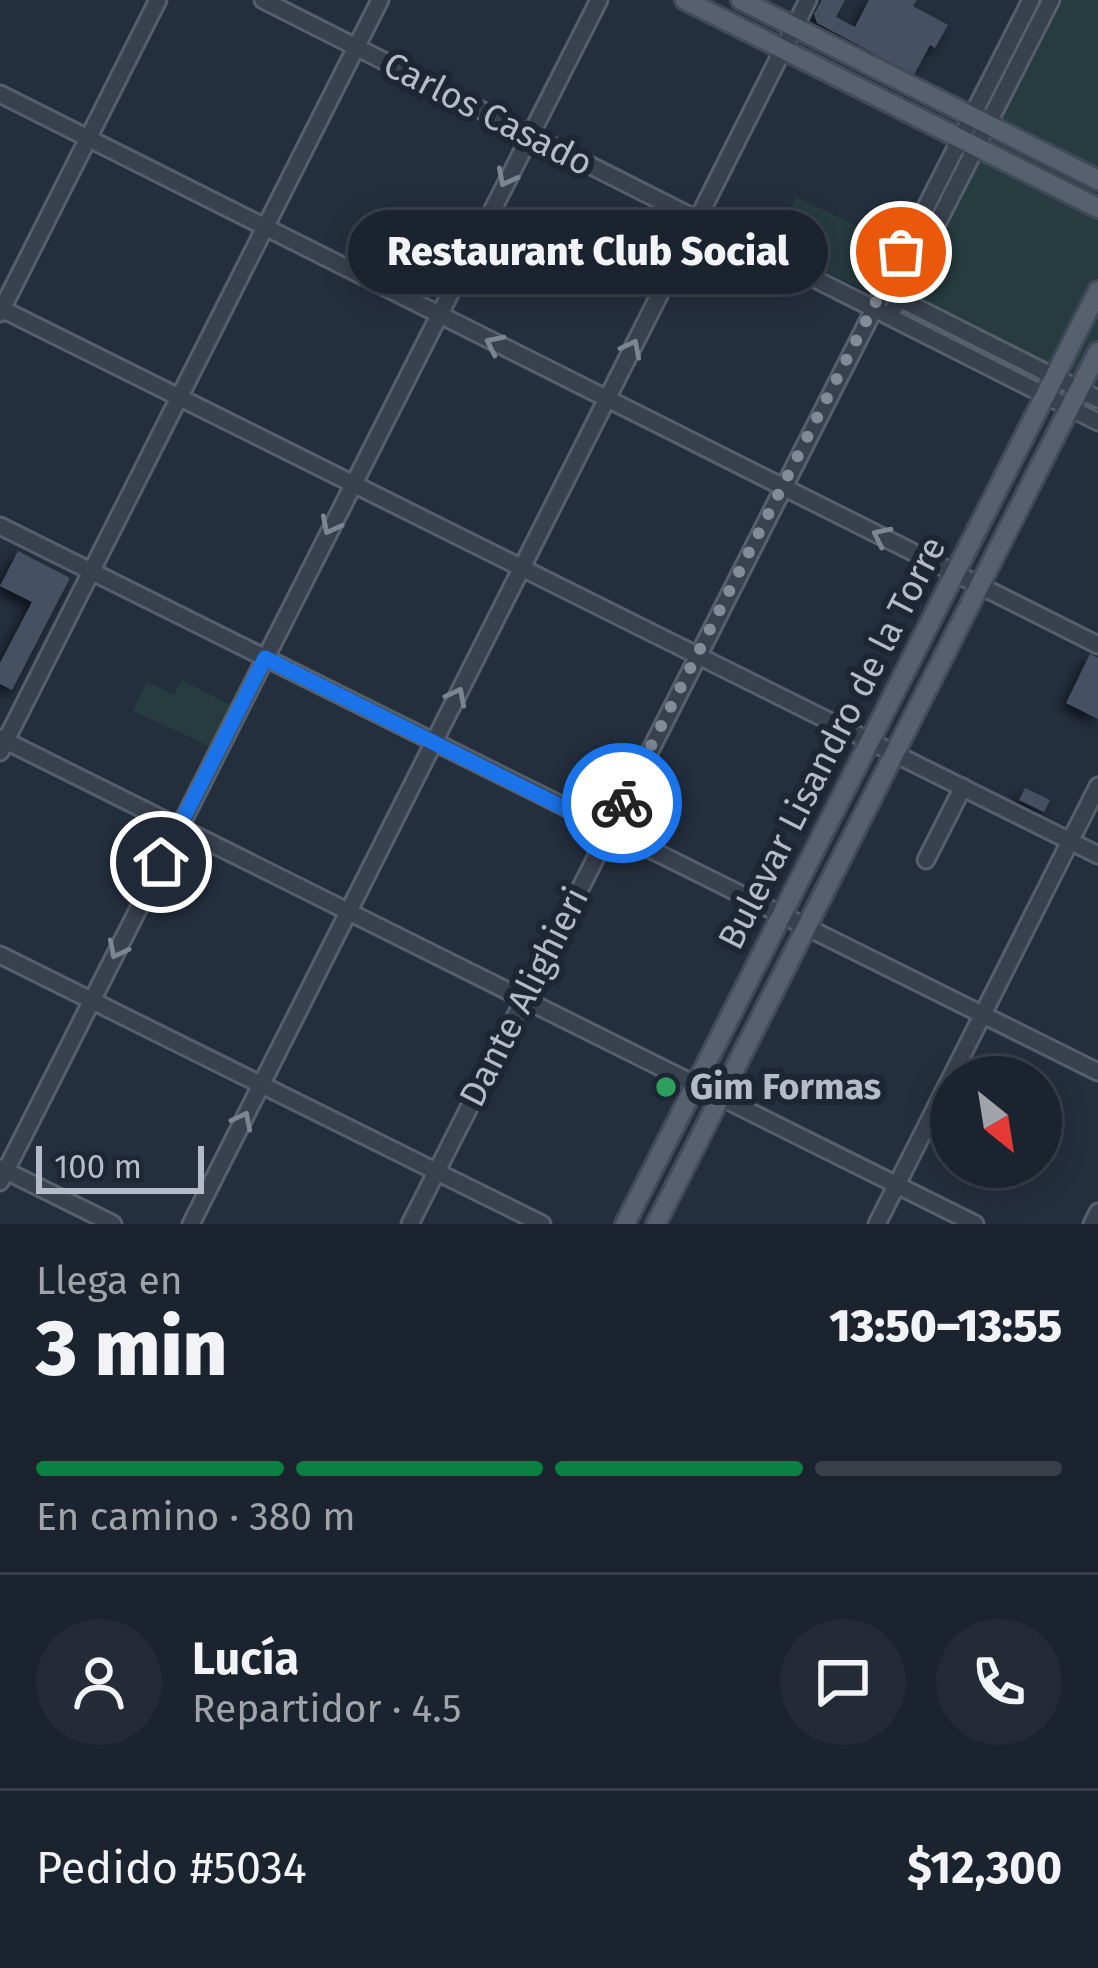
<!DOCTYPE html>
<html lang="es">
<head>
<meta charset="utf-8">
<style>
  body { margin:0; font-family:"Fira Sans",sans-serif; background:#242b36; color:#f1f3f6; height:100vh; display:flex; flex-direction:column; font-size:45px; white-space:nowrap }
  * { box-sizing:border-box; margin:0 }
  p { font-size:39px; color:#a0a4aa }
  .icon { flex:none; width:66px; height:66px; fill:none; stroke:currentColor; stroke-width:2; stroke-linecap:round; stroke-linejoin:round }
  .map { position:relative; height:1224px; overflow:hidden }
  .details { display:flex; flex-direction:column; background:#1b232e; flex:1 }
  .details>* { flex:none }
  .needle { width:78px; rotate:150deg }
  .buttons { position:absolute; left:930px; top:1056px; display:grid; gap:24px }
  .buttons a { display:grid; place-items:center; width:132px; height:132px; border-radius:50%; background:#1b232e; box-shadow:0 6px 30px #0003,0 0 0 3px #39404a; font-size:60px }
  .scale { position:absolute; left:36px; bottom:30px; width:168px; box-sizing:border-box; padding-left:12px; border:6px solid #b4bcc9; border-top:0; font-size:33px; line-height:42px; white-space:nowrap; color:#b4bcc9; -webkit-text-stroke:9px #1d2633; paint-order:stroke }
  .pin { position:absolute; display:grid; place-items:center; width:102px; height:102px; color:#fff; margin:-51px; border:6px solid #fff; border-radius:50%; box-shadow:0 3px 12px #0007 }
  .courier { position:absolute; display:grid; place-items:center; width:120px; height:120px; margin:-60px; border:9px solid #1a73e8; border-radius:50%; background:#fff; color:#222; box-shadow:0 3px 15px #0007 }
  .bubble { position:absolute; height:84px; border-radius:42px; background:#1b232e; box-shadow:0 6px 30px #0003,0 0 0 3px #39404a; font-size:39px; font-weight:800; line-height:84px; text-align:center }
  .summary em { font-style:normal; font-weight:800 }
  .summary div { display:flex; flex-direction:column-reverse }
  .summary { display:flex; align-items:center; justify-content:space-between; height:204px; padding:0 36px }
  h1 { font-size:78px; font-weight:800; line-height:90px }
  .bar { display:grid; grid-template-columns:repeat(4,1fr); gap:18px 12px; align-content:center; height:144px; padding:0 36px }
  .bar i { height:15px; border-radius:9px; background:#39404a }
  .bar .active { background:#0b8043 }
  .bar p { grid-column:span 4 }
  .line { display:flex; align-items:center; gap:30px; padding:0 36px; border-top:3px solid #39404a }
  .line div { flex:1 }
  .round { display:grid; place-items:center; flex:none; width:126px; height:126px; border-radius:63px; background:#242b36 }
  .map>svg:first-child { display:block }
  .green { fill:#263c3f }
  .building { fill:#455162; filter:url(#shadow) }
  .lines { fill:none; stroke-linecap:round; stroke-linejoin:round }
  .minor-casing { stroke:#565f6c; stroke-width:21 }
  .major-casing { stroke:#414a57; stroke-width:24 }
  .minor { stroke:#38414e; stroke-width:15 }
  .major { stroke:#56606e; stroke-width:18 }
  .oneway { stroke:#7c8592 }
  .done { stroke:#828b98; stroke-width:12; stroke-dasharray:0 21.6 }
  .route { stroke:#1a73e8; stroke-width:15 }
  .leisure-dot { fill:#2e9e5b; stroke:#1d2633; stroke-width:4.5 }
  .labels { text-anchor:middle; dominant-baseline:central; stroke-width:12; stroke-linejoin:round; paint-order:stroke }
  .street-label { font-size:36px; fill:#b4bcc9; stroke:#1d2633 }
  .poi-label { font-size:36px; font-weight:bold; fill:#b4bcc9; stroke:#1d2633; text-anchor:start }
</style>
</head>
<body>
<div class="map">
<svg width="1098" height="1224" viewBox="0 0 1098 1224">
  <defs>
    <filter id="shadow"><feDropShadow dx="-5.5" dy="5.5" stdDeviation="6" flood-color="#0009"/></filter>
  </defs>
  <rect width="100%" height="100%" fill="#242f3e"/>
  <g class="green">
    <polygon points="1056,0 1098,0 1098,394 905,296"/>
    <polygon points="796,197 888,241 865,290 773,246"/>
    <polygon points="182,680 232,706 211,747 133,711 147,681 174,695"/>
  </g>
  <g class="building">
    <polygon points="822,0 845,0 836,17 855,27 869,0 917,0 913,6 948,25 935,48 930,45 914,75 817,23 814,14"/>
    <polygon points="18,551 70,578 12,690 0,684 0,663 32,602 0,586"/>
    <polygon points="1090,654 1098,658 1098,719 1066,703"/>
    <polygon points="1025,788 1050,800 1044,812 1019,800"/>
  </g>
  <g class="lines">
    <defs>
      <g id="minor">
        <polyline points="263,0 1098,422"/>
        <polyline points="0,94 1098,645"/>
        <polyline points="892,295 1098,399"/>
        <polyline points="0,308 1098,855"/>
        <polyline points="0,313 158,0"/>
        <polyline points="890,316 1051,0"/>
        <polyline points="0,526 1098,1072"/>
        <polyline points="0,738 975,1224"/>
        <polyline points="0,752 380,0"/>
        <polyline points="926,860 963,787"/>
        <polyline points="0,955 542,1224"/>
        <polyline points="0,1168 113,1224"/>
        <polyline points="0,1182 599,0"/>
        <polyline points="191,1224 808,0"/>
        <polyline points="410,1224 1031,0"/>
        <polyline points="877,1224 1098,786"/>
        <polyline points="1092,1224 1098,1212"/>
      </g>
      <g id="major">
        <polyline points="685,0 1098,208"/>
        <polyline points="741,0 1098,180"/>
        <polyline points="625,1224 1098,291"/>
        <polyline points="656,1224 1098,352"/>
      </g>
    </defs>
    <use href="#minor" class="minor-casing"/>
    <use href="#major" class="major-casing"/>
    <use href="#minor" class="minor"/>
    <use href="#major" class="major"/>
  </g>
  <defs><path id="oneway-chevron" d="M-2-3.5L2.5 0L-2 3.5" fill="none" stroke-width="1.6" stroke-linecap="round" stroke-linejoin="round" transform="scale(3)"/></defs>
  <g class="oneway">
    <use href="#oneway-chevron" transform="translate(506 178) rotate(117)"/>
    <use href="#oneway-chevron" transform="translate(494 344) rotate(-154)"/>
    <use href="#oneway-chevron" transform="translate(632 348) rotate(-63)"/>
    <use href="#oneway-chevron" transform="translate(330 526) rotate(117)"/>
    <use href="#oneway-chevron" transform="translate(881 536) rotate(-154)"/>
    <use href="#oneway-chevron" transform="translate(457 696) rotate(-63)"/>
    <use href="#oneway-chevron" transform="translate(117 950) rotate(117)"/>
    <use href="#oneway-chevron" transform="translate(243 1120) rotate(-63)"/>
  </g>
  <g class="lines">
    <polyline class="done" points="622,803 901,252"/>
    <polyline class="route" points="161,862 265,658 608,830 622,803"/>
  </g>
  <circle class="leisure-dot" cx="666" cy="1087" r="12"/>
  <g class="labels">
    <g class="street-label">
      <text transform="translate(488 114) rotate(27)">Carlos Casado</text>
      <text transform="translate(832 743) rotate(-63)">Bulevar Lisandro de la Torre</text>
      <text transform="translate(524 997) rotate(-63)">Dante Alighieri</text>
    </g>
    <g class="poi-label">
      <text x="690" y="1087">Gim Formas</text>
    </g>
  </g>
</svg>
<div class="buttons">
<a><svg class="needle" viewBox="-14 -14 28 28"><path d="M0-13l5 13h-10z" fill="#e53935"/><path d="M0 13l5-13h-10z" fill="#a0a4aa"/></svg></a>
</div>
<div class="scale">100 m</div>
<div class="pin" style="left:901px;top:252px;background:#ea580c"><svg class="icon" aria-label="bag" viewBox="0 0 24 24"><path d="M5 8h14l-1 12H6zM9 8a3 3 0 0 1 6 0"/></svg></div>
<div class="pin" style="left:161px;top:862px;background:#1f2937"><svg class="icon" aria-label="home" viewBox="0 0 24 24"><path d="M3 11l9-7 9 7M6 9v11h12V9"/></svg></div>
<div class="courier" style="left:622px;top:803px"><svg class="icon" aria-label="bike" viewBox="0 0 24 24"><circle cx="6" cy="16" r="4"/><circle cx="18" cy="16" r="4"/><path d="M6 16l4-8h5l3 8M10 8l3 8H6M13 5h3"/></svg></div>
<div class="bubble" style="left:348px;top:210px;width:480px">Restaurant Club Social</div>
</div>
<section class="details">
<div class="summary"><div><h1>3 min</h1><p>Llega en</p></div><em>13:50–13:55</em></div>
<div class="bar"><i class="active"></i><i class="active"></i><i class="active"></i><i></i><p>En camino · 380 m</p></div>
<div class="line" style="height:216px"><a class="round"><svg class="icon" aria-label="person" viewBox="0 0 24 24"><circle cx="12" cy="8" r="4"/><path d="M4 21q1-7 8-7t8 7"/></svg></a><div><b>Lucía</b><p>Repartidor · 4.5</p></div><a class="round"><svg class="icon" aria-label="chat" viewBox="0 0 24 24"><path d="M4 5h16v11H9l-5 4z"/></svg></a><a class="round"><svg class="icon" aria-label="phone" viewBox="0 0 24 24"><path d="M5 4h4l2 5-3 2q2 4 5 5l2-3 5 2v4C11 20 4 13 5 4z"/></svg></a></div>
<div class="line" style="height:156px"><div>Pedido #5034</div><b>$12,300</b></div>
</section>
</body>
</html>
